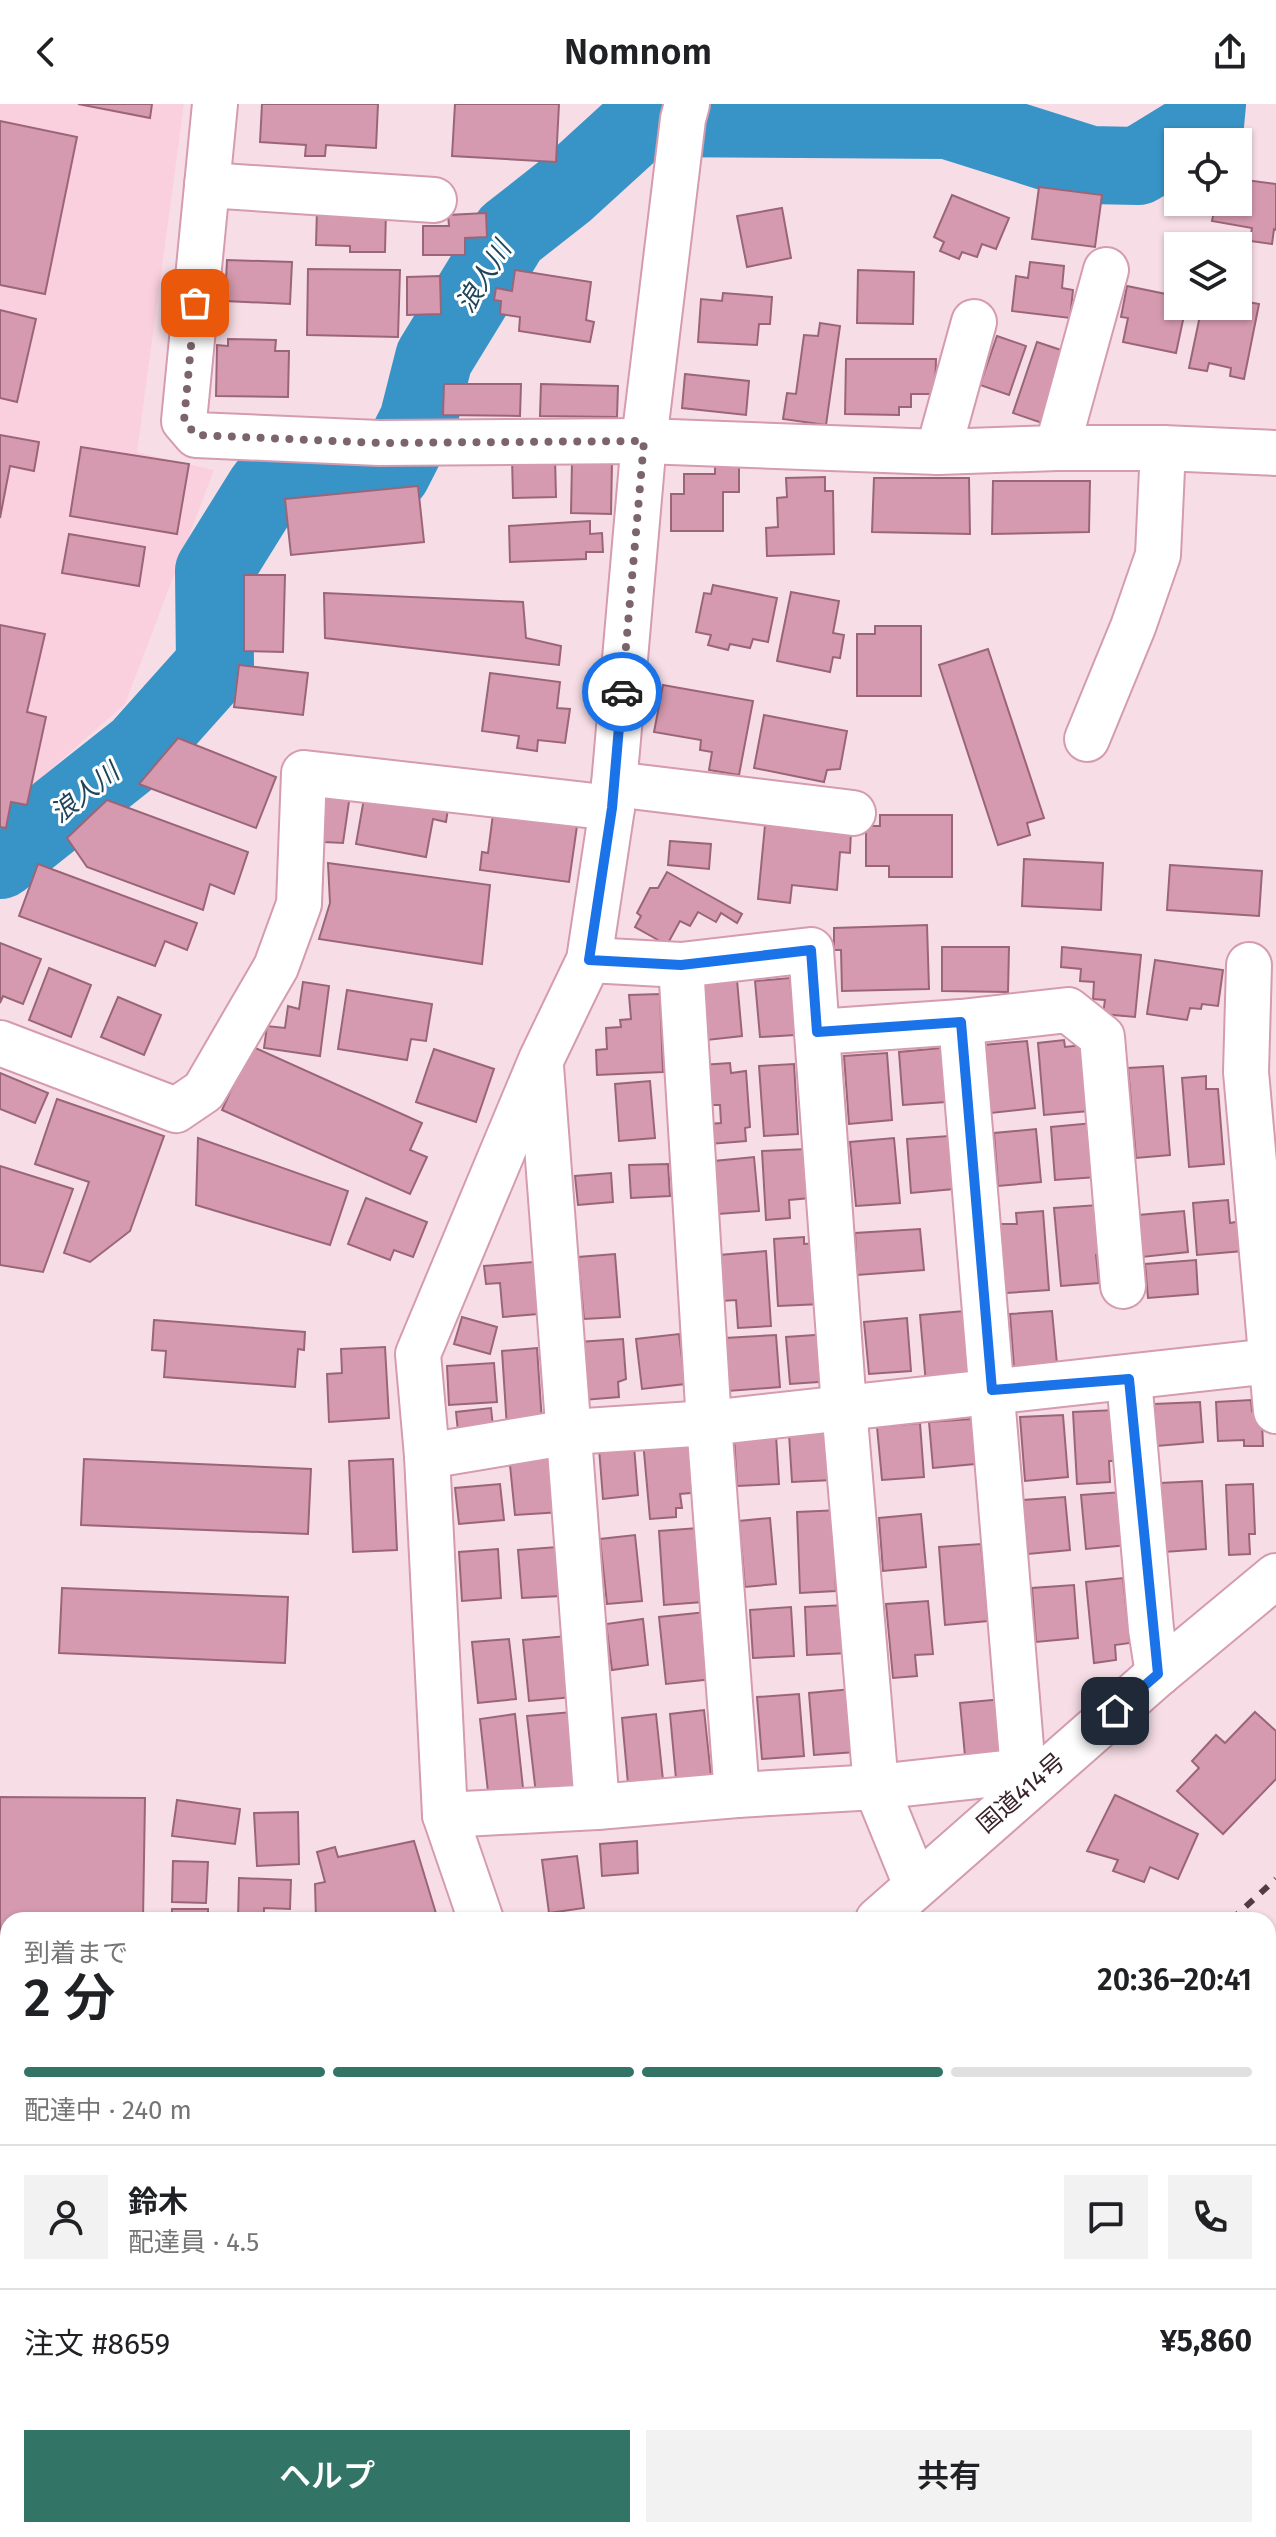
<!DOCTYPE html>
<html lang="ja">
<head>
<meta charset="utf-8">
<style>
  body { margin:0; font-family:"Fira Sans","Noto Sans JP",sans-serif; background:#f2f2f2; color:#202124; height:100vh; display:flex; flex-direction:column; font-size:30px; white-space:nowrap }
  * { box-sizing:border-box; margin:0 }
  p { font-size:26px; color:#757577 }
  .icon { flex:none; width:44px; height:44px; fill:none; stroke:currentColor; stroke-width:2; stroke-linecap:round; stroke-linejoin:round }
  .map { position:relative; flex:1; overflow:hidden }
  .panel { position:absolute; left:0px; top:1808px; width:1276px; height:626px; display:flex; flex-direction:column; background:#fff; border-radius:24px 24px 0 0; box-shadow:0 2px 6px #0004 }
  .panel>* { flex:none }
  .controls { position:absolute; left:1164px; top:24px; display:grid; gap:16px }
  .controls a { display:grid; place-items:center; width:88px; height:88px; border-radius:0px; background:#fff; box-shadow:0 2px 6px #0004; font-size:40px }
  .pin { position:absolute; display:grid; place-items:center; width:68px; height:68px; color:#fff; margin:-34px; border-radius:16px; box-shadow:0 4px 12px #0006 }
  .courier { position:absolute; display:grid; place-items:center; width:80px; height:80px; margin:-40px; border:6px solid #1a73e8; border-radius:50%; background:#fff; color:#222; box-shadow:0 2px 10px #0007 }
  .head em { font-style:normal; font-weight:600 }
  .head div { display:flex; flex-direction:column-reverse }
  .head { display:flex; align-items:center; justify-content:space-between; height:136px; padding:0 24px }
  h1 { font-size:52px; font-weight:600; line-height:60px }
  .bar { display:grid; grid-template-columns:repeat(4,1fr); gap:12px 8px; align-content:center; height:96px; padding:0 24px }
  .bar i { height:10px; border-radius:6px; background:#e0e0e0 }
  .bar .active { background:#327465 }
  .bar p { grid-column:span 4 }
  .line { display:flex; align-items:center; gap:20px; padding:0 24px; border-top:2px solid #e0e0e0 }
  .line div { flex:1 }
  .round { display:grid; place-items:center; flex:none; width:84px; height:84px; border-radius:0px; background:#f2f2f2 }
  .action { display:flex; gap:16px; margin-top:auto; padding:16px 24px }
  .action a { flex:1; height:92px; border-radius:0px; background:#327465; color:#fff; font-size:32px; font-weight:600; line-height:92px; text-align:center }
  .action a+a { background:#f2f2f2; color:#202124 }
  header { display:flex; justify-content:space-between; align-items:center; height:104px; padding:0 24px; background:#fff; font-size:36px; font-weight:600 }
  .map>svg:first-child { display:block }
  .built { fill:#fbd0de }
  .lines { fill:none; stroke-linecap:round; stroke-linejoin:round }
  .river { stroke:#3894c6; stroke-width:78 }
  .building { fill:#d59aaf; stroke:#9b6578; stroke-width:2 }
  .street-casing { stroke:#d59baf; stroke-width:48 }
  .highway-casing { stroke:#d59baf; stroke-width:48 }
  .street { stroke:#fff; stroke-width:44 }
  .highway { stroke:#fff; stroke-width:44 }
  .rail { stroke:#523b43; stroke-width:6; stroke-dasharray:10 10; stroke-linecap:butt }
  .done { stroke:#7c646c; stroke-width:8; stroke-dasharray:0 14.4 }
  .route { stroke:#1a73e8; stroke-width:10 }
  .labels { text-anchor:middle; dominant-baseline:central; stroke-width:6; stroke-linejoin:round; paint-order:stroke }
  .street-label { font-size:24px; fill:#39222a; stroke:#fff }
  .water-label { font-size:26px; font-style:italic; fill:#1f455b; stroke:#fff }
</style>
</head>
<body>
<header><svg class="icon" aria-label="back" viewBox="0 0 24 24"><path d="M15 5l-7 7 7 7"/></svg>Nomnom<svg class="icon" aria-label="share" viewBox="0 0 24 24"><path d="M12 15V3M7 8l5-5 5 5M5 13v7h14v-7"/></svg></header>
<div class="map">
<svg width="1276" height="2433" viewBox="0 0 1276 2433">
  <rect width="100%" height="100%" fill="#f7dee6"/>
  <polygon class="built" points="0,0 184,0 137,348 214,366 125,600 0,710"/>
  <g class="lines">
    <polyline class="river" points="0,756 140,645 215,561 214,467 265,385 392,368 418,317 434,254 510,130 566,86 645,14 948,16 1090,61 1138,62 1205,21 1207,0"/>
  </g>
  <g class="building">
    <polygon points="78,0 152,0 150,14"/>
    <polygon points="262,0 378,0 376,44 326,41 325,52 305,52 306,41 260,38"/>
    <polygon points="455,0 559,0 556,58 452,52"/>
    <polygon points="0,17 77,33 45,190 0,181"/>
    <polygon points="1238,75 1276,80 1276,126 1274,125 1272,140 1250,137 1252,124 1212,117 1216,98 1238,98"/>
    <polygon points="1039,83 1102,91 1095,143 1032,135"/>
    <polygon points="952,91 1009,114 996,145 982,140 977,153 962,148 959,155 940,147 944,138 934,133"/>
    <polygon points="782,104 791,154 747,163 737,112"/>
    <polygon points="317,105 386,107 385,148 350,148 350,142 316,141"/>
    <polygon points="486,109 487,133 465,134 465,151 423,151 423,122 449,122 448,111"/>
    <polygon points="1208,130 1240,135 1238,148 1238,142 1206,142"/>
    <polygon points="227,156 292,158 290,200 225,197"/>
    <polygon points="1030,158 1064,162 1062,184 1073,186 1070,214 1012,207 1016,172 1028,174"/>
    <polygon points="308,165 400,166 398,233 307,231"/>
    <polygon points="515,166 591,178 586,216 594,218 590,238 519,227 520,213 500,210 501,197 494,196 496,184 512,187"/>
    <polygon points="858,166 914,168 913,220 857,219"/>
    <polygon points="440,172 441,210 407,211 407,173"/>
    <polygon points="1174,177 1178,178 1178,202 1186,202 1176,249 1123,238 1128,214 1121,213 1127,182 1171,191"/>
    <polygon points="723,189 772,193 770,220 759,220 757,241 698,238 701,195 722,197"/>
    <polygon points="1238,196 1259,200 1244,275 1230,272 1231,264 1209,259 1207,267 1189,264 1202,202 1238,202"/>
    <polygon points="0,206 36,215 17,298 0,294"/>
    <polygon points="820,219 840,222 826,321 783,315 787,289 796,290 804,231 818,232"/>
    <polygon points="997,232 1026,242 1009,291 980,281"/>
    <polygon points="228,235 276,236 275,247 289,247 288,293 216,292 217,241 228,242"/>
    <polygon points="1037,238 1073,250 1048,321 1013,309"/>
    <polygon points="846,255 936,255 935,290 911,290 911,303 899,303 899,311 845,310"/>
    <polygon points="685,270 749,277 746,311 682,304"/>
    <polygon points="444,280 521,280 520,312 443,311"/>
    <polygon points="541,280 618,282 617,313 540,312"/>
    <polygon points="0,331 39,338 34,367 10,362 0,414"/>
    <polygon points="81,343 189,360 177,430 70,412"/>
    <polygon points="555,353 556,393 513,394 512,354"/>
    <polygon points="572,358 612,358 611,410 571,409"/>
    <polygon points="715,361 739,361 739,388 723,388 723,427 671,427 671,390 684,390 684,370 715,370"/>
    <polygon points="825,373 825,387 833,387 834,450 767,452 766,424 778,423 777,394 787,393 786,374"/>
    <polygon points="874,374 969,374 970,430 872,428"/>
    <polygon points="993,377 1090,377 1089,428 992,430"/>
    <polygon points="418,382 424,438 291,451 285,395"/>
    <polygon points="590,417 590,430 602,429 603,448 586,448 586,455 510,458 509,422"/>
    <polygon points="69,430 145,443 139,482 62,469"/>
    <polygon points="244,471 285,471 283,548 244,547"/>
    <polygon points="713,481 777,494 768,538 753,535 750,544 730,540 728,546 708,541 711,531 696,528 704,489 711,490"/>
    <polygon points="791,488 839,497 833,529 844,531 840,554 833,553 830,568 777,557"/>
    <polygon points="324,489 523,498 526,534 561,542 559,561 325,534"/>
    <polygon points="0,521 45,530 27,608 46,613 27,701 11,698 6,724 0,723"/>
    <polygon points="875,522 921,522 921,592 857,592 857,530 875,530"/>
    <polygon points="988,545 1044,714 1027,719 1030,731 998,741 939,561"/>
    <polygon points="239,561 308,569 303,611 234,603"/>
    <polygon points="490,569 560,578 557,604 570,605 565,639 538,636 537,647 517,644 519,632 482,627"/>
    <polygon points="663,581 753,597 739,671 709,666 712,648 700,646 701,636 654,628"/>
    <polygon points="764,611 847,627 840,665 827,666 824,678 754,664"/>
    <polygon points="178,634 276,673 256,724 139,680"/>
    <polygon points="324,679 351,684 343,739 324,738"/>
    <polygon points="366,683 449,698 446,718 433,715 426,753 356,740"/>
    <polygon points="107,696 248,748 234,790 210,780 203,806 87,763 67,734"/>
    <polygon points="493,710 577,722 569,778 480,766 482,748 488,749"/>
    <polygon points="880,711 952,711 952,773 889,773 889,762 866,762 866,722 880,722"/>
    <polygon points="765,721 851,727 850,749 840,748 837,786 792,781 790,799 758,795"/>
    <polygon points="670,737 711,740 709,765 668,761"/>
    <polygon points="1024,755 1103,759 1101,806 1022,802"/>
    <polygon points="328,759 490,781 482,860 319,835 330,799"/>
    <polygon points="38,760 197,819 187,846 165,837 155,862 19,812"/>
    <polygon points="1170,761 1262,767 1259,812 1167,806"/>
    <polygon points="667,768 742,810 737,819 721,809 716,818 698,808 690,822 680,817 667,841 635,823 641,812 637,809 650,784 658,784"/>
    <polygon points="927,821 929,885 842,887 841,846 834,846 834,824"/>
    <polygon points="0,839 41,855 23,900 3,892 0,899"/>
    <polygon points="942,843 1009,843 1008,888 942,887"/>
    <polygon points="1062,843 1141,851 1135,913 1103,910 1105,896 1093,895 1094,878 1080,877 1081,865 1061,863"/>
    <polygon points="1155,856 1223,866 1218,902 1202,900 1201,905 1190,904 1187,916 1147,910"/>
    <polygon points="49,864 91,881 71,933 29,916"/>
    <polygon points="790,874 795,931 760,933 755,877"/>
    <polygon points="737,876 742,932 707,936 702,879"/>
    <polygon points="303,878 329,882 320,952 264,944 267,922 285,924 288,902 299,905"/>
    <polygon points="347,886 432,900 426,937 411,935 407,956 338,945"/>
    <polygon points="660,890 663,968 597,971 596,946 607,945 606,924 621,923 620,916 631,915 629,891"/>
    <polygon points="118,893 161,911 144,951 101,933"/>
    <polygon points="1064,936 1065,943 1083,941 1089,1007 1044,1011 1038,939"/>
    <polygon points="1027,937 1035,1004 991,1009 984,941"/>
    <polygon points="251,942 422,1019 410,1046 427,1053 410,1090 222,1006"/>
    <polygon points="941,944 946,998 903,1001 899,948"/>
    <polygon points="434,945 494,965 476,1018 416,998"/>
    <polygon points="887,949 892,1016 849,1020 844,952"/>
    <polygon points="730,959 731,969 746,967 750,1023 745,1024 746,1037 710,1040 709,1020 721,1019 720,1001 704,1001 701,961"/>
    <polygon points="794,960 798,1030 764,1032 759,962"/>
    <polygon points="1163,962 1170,1051 1136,1054 1128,964"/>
    <polygon points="0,969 48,989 35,1019 0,1005"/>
    <polygon points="1206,972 1206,985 1218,985 1224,1060 1189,1063 1182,974"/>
    <polygon points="650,977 655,1034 619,1037 615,980"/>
    <polygon points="57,995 164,1032 130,1127 90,1158 64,1149 89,1078 35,1060"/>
    <polygon points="1093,1019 1097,1073 1055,1076 1051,1023"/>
    <polygon points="1036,1025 1041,1078 998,1082 994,1029"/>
    <polygon points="949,1032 954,1085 911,1089 907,1035"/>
    <polygon points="198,1034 348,1087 330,1141 196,1101"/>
    <polygon points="894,1034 900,1099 856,1102 850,1038"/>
    <polygon points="807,1045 810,1094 789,1096 790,1114 766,1116 762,1047"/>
    <polygon points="754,1053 759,1107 718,1110 714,1057"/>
    <polygon points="668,1060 670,1092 631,1094 629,1061"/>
    <polygon points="0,1062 73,1085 43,1168 0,1161"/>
    <polygon points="611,1069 613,1098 578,1101 575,1072"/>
    <polygon points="366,1094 427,1118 413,1153 394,1146 390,1156 348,1140"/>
    <polygon points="1228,1096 1230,1119 1241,1117 1243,1147 1197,1151 1193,1099"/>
    <polygon points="1099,1101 1103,1148 1096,1151 1099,1179 1061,1182 1054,1104"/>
    <polygon points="1043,1107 1049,1186 1006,1189 1000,1120 1017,1120 1016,1109"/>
    <polygon points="1184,1107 1188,1148 1142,1153 1138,1111"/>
    <polygon points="920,1125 924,1166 857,1171 855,1129"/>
    <polygon points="804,1133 804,1140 818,1139 822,1200 778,1202 774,1135"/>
    <polygon points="766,1147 771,1222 738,1224 736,1196 722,1197 719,1151"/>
    <polygon points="615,1150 620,1213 584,1215 578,1153"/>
    <polygon points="1196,1156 1198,1190 1148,1194 1145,1160"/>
    <polygon points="534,1158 538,1210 503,1213 500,1179 486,1180 484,1162"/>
    <polygon points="964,1207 969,1277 926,1280 920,1211"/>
    <polygon points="1052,1207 1057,1260 1014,1264 1010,1210"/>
    <polygon points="462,1213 497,1223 490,1250 454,1240"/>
    <polygon points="907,1214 911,1267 869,1270 864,1218"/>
    <polygon points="154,1216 305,1228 304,1246 298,1245 295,1283 164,1273 166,1247 152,1246"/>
    <polygon points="679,1230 685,1280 642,1285 636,1235"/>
    <polygon points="829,1230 833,1277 790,1280 786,1233"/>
    <polygon points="776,1231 780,1283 728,1287 725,1234"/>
    <polygon points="623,1235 626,1275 618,1278 619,1293 583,1296 578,1238"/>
    <polygon points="385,1243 389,1314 329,1318 327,1270 342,1269 341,1245"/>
    <polygon points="537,1244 542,1318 507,1324 502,1247"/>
    <polygon points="494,1259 497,1298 449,1301 447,1262"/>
    <polygon points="1251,1296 1252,1307 1256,1306 1256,1317 1262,1317 1263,1342 1244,1342 1244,1336 1218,1337 1216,1298"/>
    <polygon points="1200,1298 1203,1338 1157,1342 1154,1300"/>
    <polygon points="491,1304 494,1332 459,1337 456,1308"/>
    <polygon points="1116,1306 1119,1357 1109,1357 1110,1378 1077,1380 1073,1308"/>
    <polygon points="1063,1311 1068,1373 1025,1377 1020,1313"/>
    <polygon points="971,1315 975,1360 933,1364 929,1318"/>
    <polygon points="920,1319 924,1373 882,1376 877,1323"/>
    <polygon points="830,1327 833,1376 792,1378 789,1330"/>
    <polygon points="697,1331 702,1388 680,1390 682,1404 676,1404 676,1413 650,1415 643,1337"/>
    <polygon points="776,1331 779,1380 737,1382 734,1333"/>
    <polygon points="634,1342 638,1391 603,1395 599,1344"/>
    <polygon points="557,1347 562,1408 515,1411 509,1351"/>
    <polygon points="84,1355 311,1365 308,1430 81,1421"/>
    <polygon points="393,1355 397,1446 353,1448 349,1357"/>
    <polygon points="1202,1377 1206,1445 1164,1448 1160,1379"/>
    <polygon points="500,1380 504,1416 459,1420 455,1384"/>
    <polygon points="1253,1380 1255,1430 1249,1430 1250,1450 1229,1451 1226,1381"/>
    <polygon points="1123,1388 1128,1441 1086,1445 1081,1391"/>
    <polygon points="1065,1393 1070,1446 1028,1450 1023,1396"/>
    <polygon points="841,1406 843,1456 835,1459 836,1487 800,1489 797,1408"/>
    <polygon points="921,1410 926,1463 883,1467 879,1414"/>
    <polygon points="770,1414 776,1480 745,1483 739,1417"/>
    <polygon points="698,1424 703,1498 664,1501 659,1427"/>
    <polygon points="635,1431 642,1497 607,1500 600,1435"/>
    <polygon points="981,1440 988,1517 945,1521 939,1443"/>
    <polygon points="557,1443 561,1492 522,1494 518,1446"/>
    <polygon points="498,1445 501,1494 462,1497 459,1448"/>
    <polygon points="1123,1474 1130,1539 1115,1541 1116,1556 1094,1559 1086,1478"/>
    <polygon points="1074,1481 1078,1534 1036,1538 1032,1484"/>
    <polygon points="62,1484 288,1493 285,1559 59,1549"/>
    <polygon points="928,1497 933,1550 915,1551 917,1572 893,1574 886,1500"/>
    <polygon points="846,1501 849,1549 807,1551 805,1503"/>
    <polygon points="791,1503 794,1552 753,1554 750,1506"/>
    <polygon points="706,1508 713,1575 666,1580 659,1513"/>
    <polygon points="643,1515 648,1561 612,1566 606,1520"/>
    <polygon points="567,1532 573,1593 529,1597 523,1536"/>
    <polygon points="509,1535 516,1595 478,1599 472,1538"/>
    <polygon points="852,1585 856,1648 814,1651 809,1589"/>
    <polygon points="799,1590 804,1652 762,1655 757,1593"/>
    <polygon points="1003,1595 1007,1648 965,1652 960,1599"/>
    <polygon points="704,1606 711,1672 676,1675 670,1610"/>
    <polygon points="572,1608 580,1685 536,1690 527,1612"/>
    <polygon points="1255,1608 1276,1627 1276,1675 1223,1730 1177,1687 1199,1664 1192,1657 1216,1631 1225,1639"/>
    <polygon points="515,1610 523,1684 488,1688 480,1615"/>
    <polygon points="656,1610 663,1676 628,1680 622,1614"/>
    <polygon points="1115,1691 1198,1730 1178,1775 1150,1763 1144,1778 1113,1767 1118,1756 1087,1747"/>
    <polygon points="0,1693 145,1694 143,1816 8,1816 8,1852 0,1852"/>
    <polygon points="177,1696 240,1705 235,1740 172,1732"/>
    <polygon points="298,1708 299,1760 257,1762 254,1709"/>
    <polygon points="414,1737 438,1816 316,1816 315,1780 325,1778 317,1748 335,1743 338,1753"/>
    <polygon points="637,1737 638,1769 602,1772 600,1740"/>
    <polygon points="577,1752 584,1804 549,1809 542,1756"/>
    <polygon points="173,1757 208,1758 206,1799 172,1798"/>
    <polygon points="239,1774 291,1776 290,1805 264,1804 264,1816 238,1816"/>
    <rect x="172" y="1805" width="36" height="11"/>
    <polygon points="1276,1845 1276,1913 1274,1915 1268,1908 1268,1852"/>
    <rect x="0" y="1864" width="8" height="154"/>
    <rect x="0" y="2040" width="8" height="57"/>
    <polygon points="353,2426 403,2426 410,2433 346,2433"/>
    <polygon points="433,2426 457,2426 450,2433 440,2433"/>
    <polygon points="1059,2426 1168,2426 1167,2433 1058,2433"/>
  </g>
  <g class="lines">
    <defs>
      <g id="street">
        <polyline points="215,0 184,317 196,331 379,339 644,337 938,348 1057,344 1163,344 1276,349"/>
        <polyline points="207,81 434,96"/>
        <polyline points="1057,344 1106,166"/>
        <polyline points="938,348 974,218"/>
        <polyline points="1087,635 1133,523 1158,451 1163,344"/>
        <polyline points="614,680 853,709"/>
        <polyline points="589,856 681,861 811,846 844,1303 876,1683 916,1781"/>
        <polyline points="681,861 709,1319 737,1691"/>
        <polyline points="1249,861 1246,968 1276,1307"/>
        <polyline points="817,928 961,918"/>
        <polyline points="0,939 176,1006 204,987 276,863 299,800 304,669 612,704"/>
        <polyline points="541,962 597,1703"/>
        <polyline points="1129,1275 1151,1525 1158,1570"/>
        <polyline points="427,1352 570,1328 709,1319 1270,1257"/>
        <polyline points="1030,1681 1023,1667 961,918 1068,906 1102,933 1123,1182"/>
        <polyline points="445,1711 597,1703 737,1691 876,1683 1023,1667"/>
        <polyline points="481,1816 445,1711 427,1352 418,1250 541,956 589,856 612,704 644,337 683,15 687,0"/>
        <polyline points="1268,2041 1276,2034"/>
        <polyline points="0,2196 8,2196"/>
        <polyline points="1268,2338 1276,2339"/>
        <polyline points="681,2426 683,2433"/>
        <polyline points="726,2426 777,2430 831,2426"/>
      </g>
      <g id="highway">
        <polyline points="878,1816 1158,1570 1276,1472"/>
        <polyline points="209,2433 217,2426"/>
      </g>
    </defs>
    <use href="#street" class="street-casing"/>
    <use href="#highway" class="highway-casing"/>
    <use href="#street" class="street"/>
    <use href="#highway" class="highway"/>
    <g class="rail">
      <polyline points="1231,1816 1276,1775"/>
      <polyline points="548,2433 556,2426"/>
    </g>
  </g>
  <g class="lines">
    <polyline class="done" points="195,199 184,317 196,331 379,339 644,337 622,588"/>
    <polyline class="route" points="622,588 612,704 589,856 681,861 811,846 817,928 961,918 992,1286 1129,1275 1158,1570 1115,1607"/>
  </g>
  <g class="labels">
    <g class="street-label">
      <text transform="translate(1021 1689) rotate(-41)">国道414号</text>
    </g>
    <g class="water-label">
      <text transform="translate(484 173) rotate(-58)">浪人川</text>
      <text transform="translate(85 689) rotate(-38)">浪人川</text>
    </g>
  </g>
</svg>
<div class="controls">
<a><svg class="icon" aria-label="locate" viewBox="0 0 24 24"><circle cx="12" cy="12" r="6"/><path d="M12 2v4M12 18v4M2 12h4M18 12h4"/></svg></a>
<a><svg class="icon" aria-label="layers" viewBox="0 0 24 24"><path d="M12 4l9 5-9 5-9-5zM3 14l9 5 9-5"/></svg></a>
</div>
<div class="pin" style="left:195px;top:199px;background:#ea580c"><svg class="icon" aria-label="bag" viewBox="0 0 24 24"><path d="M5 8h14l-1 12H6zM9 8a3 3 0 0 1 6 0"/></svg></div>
<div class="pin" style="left:1115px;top:1607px;background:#1f2937"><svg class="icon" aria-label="home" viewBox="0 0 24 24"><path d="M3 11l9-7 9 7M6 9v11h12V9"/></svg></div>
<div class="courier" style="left:622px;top:588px"><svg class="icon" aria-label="car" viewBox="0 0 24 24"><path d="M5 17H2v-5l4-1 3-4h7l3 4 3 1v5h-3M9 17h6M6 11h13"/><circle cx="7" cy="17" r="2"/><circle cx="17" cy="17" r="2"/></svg></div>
<section class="panel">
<div class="head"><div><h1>2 分</h1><p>到着まで</p></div><em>20:36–20:41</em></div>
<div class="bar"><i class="active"></i><i class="active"></i><i class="active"></i><i></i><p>配達中 · 240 m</p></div>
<div class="line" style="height:144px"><a class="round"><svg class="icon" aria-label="person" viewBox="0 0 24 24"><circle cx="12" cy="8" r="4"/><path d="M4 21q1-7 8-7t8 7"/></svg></a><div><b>鈴木</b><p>配達員 · 4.5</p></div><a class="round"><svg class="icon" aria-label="chat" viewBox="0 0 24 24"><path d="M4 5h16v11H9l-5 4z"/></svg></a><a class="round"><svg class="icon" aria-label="phone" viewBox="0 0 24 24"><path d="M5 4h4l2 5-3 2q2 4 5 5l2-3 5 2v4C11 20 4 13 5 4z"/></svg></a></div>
<div class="line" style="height:104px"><div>注文 #8659</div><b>¥5,860</b></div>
<div class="action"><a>ヘルプ</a><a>共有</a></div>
</section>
</div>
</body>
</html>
